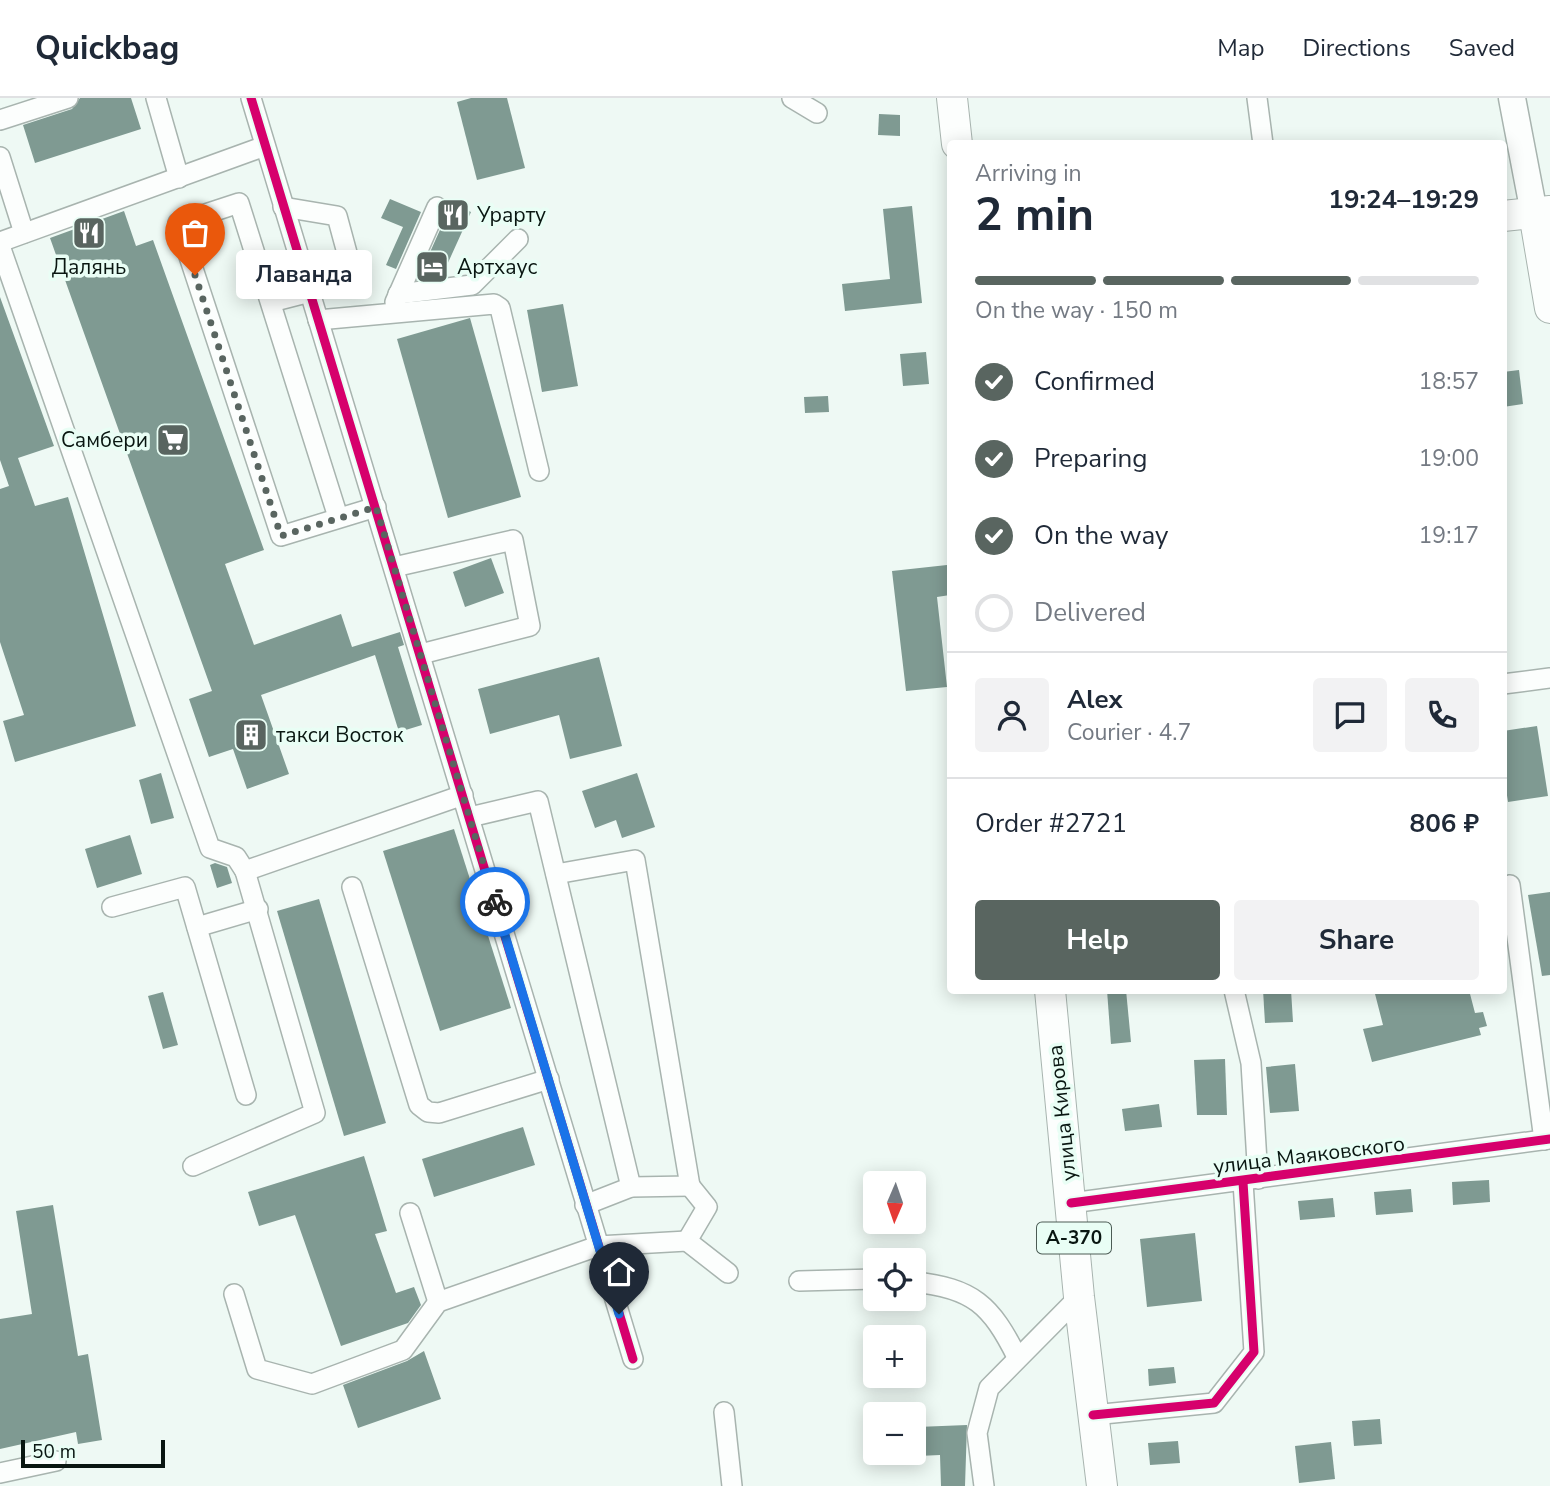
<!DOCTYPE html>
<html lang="en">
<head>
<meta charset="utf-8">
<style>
  body { margin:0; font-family:"Nunito Sans",sans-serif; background:#f2f2f3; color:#1f2937; height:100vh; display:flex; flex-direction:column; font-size:26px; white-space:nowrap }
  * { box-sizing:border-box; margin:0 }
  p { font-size:23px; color:#747a83 }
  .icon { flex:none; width:38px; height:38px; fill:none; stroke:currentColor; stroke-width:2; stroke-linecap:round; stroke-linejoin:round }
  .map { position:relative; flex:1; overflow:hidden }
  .drawer { position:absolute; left:947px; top:42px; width:560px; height:854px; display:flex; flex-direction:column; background:#fff; border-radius:7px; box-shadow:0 4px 18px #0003 }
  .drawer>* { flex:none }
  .needle { width:46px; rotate:182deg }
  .fabs { position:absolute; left:863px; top:1073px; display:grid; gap:14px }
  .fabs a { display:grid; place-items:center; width:63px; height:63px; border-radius:7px; background:#fff; box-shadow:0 4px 18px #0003; font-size:35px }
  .scale { position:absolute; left:21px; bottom:18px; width:144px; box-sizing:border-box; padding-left:7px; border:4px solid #091611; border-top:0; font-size:19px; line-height:24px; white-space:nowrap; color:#091611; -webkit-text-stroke:5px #e9fef5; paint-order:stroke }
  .pin { position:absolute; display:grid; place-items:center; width:60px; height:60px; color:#fff; margin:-72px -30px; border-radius:50% 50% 50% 0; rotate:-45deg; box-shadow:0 0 7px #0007 }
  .pin .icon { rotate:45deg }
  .courier { position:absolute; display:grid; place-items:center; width:70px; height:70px; margin:-35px; border:5px solid #1a73e8; border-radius:50%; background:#fff; color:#222; box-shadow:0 2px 9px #0007 }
  .bubble { position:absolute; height:49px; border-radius:7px; background:#fff; box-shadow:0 4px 18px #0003; font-size:23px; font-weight:700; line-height:49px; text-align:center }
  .summary em { font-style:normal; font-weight:700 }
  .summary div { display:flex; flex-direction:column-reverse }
  .summary { display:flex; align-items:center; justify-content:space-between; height:119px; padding:0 28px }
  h1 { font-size:46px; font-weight:700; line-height:52px }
  .bar { display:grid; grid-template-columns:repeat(4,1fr); gap:10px 7px; align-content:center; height:84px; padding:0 28px }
  .bar i { height:9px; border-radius:5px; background:#e0e1e3 }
  .bar .active { background:#596560 }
  .bar p { grid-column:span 4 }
  .line { display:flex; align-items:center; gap:18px; padding:0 28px; border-top:2px solid #e0e1e3 }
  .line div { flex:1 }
  .round { display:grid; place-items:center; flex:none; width:74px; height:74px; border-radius:7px; background:#f2f2f3 }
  ol { padding:0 28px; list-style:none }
  li { display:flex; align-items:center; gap:21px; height:77px }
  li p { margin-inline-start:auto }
  li .icon { padding:7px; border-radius:50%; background:#596560; color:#fff; stroke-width:4 }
  li:last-child { color:#747a83 }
  li i { width:38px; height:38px; border:4px solid #e0e1e3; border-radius:50% }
  .action { display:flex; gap:14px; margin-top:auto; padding:14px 28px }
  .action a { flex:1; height:80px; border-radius:7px; background:#596560; color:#fff; font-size:28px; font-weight:700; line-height:80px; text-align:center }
  .action a+a { background:#f2f2f3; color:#1f2937 }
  header { display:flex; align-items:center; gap:42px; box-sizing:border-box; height:98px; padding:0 35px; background:#fff; border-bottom:2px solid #e0e1e3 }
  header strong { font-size:33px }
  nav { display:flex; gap:38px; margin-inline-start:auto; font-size:24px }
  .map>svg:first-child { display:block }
  .building { fill:#7f9a92 }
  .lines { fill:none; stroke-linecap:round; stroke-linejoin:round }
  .minor-casing { stroke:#a8b4af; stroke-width:22 }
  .major-casing { stroke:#a8b4af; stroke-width:29 }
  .highway-casing { stroke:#a8b4af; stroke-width:32 }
  .minor { stroke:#fcfefd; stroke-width:19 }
  .major { stroke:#fcfefd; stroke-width:26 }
  .highway { stroke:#fcfefd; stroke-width:30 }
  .cycleway-casing { stroke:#e9fef5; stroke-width:13 }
  .cycleway { stroke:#d6006c; stroke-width:9 }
  .done { stroke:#596560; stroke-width:7; stroke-dasharray:0 12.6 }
  .route { stroke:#1a73e8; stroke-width:9 }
  .labels { text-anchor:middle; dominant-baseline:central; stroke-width:7; stroke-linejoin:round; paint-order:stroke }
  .shield { fill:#e9fef5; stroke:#4c5c55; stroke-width:2 }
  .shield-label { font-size:19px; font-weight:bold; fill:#091611 }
  .poi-label { font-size:21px; fill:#091611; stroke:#e9fef5; text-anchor:start }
  .street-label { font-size:21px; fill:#091611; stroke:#e9fef5 }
</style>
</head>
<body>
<header>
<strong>Quickbag</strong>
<nav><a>Map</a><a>Directions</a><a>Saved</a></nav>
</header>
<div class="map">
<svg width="1550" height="1388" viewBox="0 0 1550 1388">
  <rect width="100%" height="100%" fill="#eef9f4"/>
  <g class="building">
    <polygon points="80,0 131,0 141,31 35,65 23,27 72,11"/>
    <polygon points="471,0 507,0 525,70 477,82 457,4"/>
    <polygon points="879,16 900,17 900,38 878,37"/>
    <polygon points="390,101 421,114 396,171 386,167 403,129 381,120"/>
    <polygon points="449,104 471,114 442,178 418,181 448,114"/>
    <polygon points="912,108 922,205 845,213 842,186 890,181 883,111"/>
    <polygon points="124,113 136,148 153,142 264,452 225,466 254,547 341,516 352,549 400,534 404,547 398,549 422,627 399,634 375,557 261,597 289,676 247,691 233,651 209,659 189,601 212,593 50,140"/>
    <polygon points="0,199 54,348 18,360 35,408 68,399 136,628 15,664 3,623 24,617 0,544 0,391 9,388 0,362"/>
    <polygon points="563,206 578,288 542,294 527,212"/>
    <polygon points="470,220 521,399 448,420 397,241"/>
    <polygon points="926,254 929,286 903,288 900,256"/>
    <polygon points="1519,272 1523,306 1503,309 1503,274"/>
    <polygon points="828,298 829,314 805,315 804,299"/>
    <polygon points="491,460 504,495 465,509 453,474"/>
    <polygon points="947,467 950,497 937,499 947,589 906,593 892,473"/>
    <polygon points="599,559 622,648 570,661 559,617 490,636 478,591"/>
    <polygon points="1537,628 1548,698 1508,704 1503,671 1503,633"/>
    <polygon points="161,675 174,720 151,726 139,682"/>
    <polygon points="637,675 655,729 622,740 616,722 595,730 582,693"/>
    <polygon points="454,731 511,910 440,933 383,753"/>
    <polygon points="130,737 142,776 97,790 85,751"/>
    <polygon points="215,765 227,769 232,785 217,790 210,767"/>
    <polygon points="1550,794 1550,877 1542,878 1528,797"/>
    <polygon points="319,801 386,1025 344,1038 277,813"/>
    <polygon points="1107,892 1126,892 1131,944 1111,946"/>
    <polygon points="1263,892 1291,892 1293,924 1265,925"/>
    <polygon points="1374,892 1469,892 1475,915 1483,914 1487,928 1479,930 1481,937 1372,964 1363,931 1383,927"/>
    <polygon points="163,894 178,947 163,951 148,898"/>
    <polygon points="1225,961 1227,1017 1197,1017 1194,962"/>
    <polygon points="1295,966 1299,1013 1270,1015 1266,969"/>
    <polygon points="1159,1006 1162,1029 1125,1033 1122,1011"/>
    <polygon points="523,1029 535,1067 434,1099 422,1061"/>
    <polygon points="364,1058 387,1133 375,1136 396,1195 414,1189 421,1207 408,1225 341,1248 295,1117 259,1128 248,1094"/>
    <polygon points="1489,1082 1490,1104 1453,1107 1452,1084"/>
    <polygon points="1411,1091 1413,1114 1376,1117 1374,1094"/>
    <polygon points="1333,1100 1335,1119 1300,1122 1298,1103"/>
    <polygon points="53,1107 78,1258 88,1256 102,1342 78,1346 76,1334 0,1351 0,1221 32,1216 16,1113"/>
    <polygon points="1195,1135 1202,1203 1147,1209 1140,1141"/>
    <polygon points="424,1253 441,1301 358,1330 343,1287 407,1263"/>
    <polygon points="1174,1269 1176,1285 1149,1288 1148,1271"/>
    <polygon points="1380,1321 1382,1346 1354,1348 1352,1323"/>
    <polygon points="967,1327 965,1388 941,1388 940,1357 918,1358 917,1329"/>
    <polygon points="1178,1343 1180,1365 1150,1367 1148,1345"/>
    <polygon points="1331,1344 1335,1381 1299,1385 1295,1348"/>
  </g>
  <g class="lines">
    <defs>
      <g id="minor">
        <polyline points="156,0 179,80"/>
        <polyline points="251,0 633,1261"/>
        <polyline points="792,0 817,15"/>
        <polyline points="1257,0 1263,46"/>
        <polyline points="0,22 68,0"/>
        <polyline points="0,59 24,135"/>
        <polyline points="283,109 337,118 350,166"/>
        <polyline points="0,144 265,48"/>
        <polyline points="0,148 210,750 236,759 245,773 463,697"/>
        <polyline points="398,196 472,187 518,141"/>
        <polyline points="271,204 310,194"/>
        <polyline points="395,204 437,109"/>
        <polyline points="318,222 494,206 500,210 539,373"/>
        <polyline points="338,419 239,105 178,125 281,438 376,409"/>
        <polyline points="394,469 513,442 530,528 421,556"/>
        <polyline points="1503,586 1550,580"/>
        <polyline points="470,719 538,703 631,1089"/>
        <polyline points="556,776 635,762 690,1088 631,1089 585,1107"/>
        <polyline points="1510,787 1544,1042"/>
        <polyline points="352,789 419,1007 428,1014 439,1015 549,981"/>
        <polyline points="112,809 185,789 246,997"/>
        <polyline points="197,829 258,811"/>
        <polyline points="1234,892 1251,965 1258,1081"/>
        <polyline points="193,1068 315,1015 245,773"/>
        <polyline points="690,1088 707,1109 687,1143 728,1175"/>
        <polyline points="1071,1105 1550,1041"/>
        <polyline points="410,1115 438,1204"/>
        <polyline points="799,1183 875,1181"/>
        <path d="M914 1184C973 1190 991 1207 1017 1259"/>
        <polyline points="234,1196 257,1271 312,1286 403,1252 438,1204 598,1148 687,1143"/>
        <polyline points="724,1314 732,1388"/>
        <polyline points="1093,1317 1214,1305 1254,1254 1243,1084"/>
        <polyline points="0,1375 56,1363"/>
        <polyline points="984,1388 977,1335 989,1290 1079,1199"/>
      </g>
      <polyline id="major" points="1512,0 1534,115"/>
      <g id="highway">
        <polyline points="952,0 957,46"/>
        <polyline points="1534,115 1550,210"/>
        <polyline points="1503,118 1550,113"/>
        <polyline points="1050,892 1079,1199 1102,1388"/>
      </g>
    </defs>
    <use href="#minor" class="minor-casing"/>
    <use href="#major" class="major-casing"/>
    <use href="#highway" class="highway-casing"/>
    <use href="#minor" class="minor"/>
    <use href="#major" class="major"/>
    <use href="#highway" class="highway"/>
    <defs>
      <g id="cycleway">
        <polyline points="251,0 633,1261"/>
        <polyline points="1071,1105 1550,1041"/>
        <polyline points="1093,1317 1214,1305 1254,1254 1243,1084"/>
      </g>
    </defs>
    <use href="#cycleway" class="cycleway-casing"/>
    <use href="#cycleway" class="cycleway"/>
  </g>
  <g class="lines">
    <polyline class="done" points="195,177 281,438 376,409 495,804"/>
    <polyline class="route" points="495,804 619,1216"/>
  </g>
  <defs>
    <symbol id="restaurant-square" viewBox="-11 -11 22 22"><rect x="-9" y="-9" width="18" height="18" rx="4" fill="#596560" stroke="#e9fef5"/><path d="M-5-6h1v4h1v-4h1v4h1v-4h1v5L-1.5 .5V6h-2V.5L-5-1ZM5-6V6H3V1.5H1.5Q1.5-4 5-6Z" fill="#fff"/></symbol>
    <symbol id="hotel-square" viewBox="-11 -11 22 22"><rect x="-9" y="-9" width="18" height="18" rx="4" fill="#596560" stroke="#e9fef5"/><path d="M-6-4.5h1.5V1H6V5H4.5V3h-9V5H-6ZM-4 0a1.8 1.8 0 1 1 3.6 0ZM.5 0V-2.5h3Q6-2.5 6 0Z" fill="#fff"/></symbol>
    <symbol id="supermarket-square" viewBox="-11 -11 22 22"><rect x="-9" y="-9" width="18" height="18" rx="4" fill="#596560" stroke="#e9fef5"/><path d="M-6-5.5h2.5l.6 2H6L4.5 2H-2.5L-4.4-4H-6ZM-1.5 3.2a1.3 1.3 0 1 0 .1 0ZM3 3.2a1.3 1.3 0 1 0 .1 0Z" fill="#fff"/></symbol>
    <symbol id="building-square" viewBox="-11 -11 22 22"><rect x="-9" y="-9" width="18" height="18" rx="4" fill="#596560" stroke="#e9fef5"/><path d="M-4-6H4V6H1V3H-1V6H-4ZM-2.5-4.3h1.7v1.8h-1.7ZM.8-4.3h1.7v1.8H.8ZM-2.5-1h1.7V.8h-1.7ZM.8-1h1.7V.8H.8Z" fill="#fff"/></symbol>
  </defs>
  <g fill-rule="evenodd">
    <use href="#restaurant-square" x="434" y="98" width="38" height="38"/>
    <use href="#restaurant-square" x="70" y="116" width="38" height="38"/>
    <use href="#hotel-square" x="413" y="150" width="38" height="38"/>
    <use href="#supermarket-square" x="154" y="323" width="38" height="38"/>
    <use href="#building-square" x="232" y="618" width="38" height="38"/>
  </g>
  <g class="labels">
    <rect class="shield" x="1037" y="1124.5" width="74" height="31" rx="5"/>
    <g class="shield-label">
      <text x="1074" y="1140">А-370</text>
    </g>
    <g class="poi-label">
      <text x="477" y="117">Урарту</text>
      <text x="89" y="169" text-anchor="middle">Далянь</text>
      <text x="457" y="169">Артхаус</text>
      <text x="148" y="342" text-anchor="end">Самбери</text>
      <text x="276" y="637">такси Восток</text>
    </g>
    <g class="street-label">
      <text transform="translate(1062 1015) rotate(-96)">улица Кирова</text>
      <text transform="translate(1309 1057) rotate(-7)">улица Маяковского</text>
    </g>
  </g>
</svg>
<div class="fabs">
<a><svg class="needle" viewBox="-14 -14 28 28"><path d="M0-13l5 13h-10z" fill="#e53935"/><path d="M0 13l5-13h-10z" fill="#747a83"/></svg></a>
<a><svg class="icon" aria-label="locate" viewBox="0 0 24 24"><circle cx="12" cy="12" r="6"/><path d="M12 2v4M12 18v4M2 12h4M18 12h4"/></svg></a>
<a>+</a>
<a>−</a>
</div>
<div class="scale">50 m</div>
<div class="pin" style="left:195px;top:177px;background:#ea580c"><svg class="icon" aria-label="bag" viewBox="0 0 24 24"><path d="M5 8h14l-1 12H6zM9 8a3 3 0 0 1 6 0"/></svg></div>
<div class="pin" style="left:619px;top:1216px;background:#1f2937"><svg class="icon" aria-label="home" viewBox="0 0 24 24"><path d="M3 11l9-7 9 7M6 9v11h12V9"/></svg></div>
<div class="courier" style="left:495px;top:804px"><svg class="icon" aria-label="bike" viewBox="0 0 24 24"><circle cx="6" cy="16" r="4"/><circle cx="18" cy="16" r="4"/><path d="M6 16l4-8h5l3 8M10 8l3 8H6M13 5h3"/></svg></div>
<div class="bubble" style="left:236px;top:152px;width:136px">Лаванда</div>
<section class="drawer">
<div class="summary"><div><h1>2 min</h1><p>Arriving in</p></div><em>19:24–19:29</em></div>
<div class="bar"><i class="active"></i><i class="active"></i><i class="active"></i><i></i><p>On the way · 150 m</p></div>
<ol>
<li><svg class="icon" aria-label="check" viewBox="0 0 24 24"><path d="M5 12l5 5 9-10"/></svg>Confirmed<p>18:57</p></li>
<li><svg class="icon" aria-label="check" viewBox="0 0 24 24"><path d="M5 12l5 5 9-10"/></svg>Preparing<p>19:00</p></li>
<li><svg class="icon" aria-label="check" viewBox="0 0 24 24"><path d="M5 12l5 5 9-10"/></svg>On the way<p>19:17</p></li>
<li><i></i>Delivered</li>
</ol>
<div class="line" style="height:126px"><a class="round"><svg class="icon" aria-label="person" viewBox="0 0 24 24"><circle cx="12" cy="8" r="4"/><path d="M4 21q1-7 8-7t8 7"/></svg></a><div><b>Alex</b><p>Courier · 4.7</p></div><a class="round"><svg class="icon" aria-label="chat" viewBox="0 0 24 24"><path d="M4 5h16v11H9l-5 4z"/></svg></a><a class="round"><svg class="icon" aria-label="phone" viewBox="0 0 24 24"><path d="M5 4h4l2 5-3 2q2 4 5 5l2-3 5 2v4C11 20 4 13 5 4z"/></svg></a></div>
<div class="line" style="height:91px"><div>Order #2721</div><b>806 ₽</b></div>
<div class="action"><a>Help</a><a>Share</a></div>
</section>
</div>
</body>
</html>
